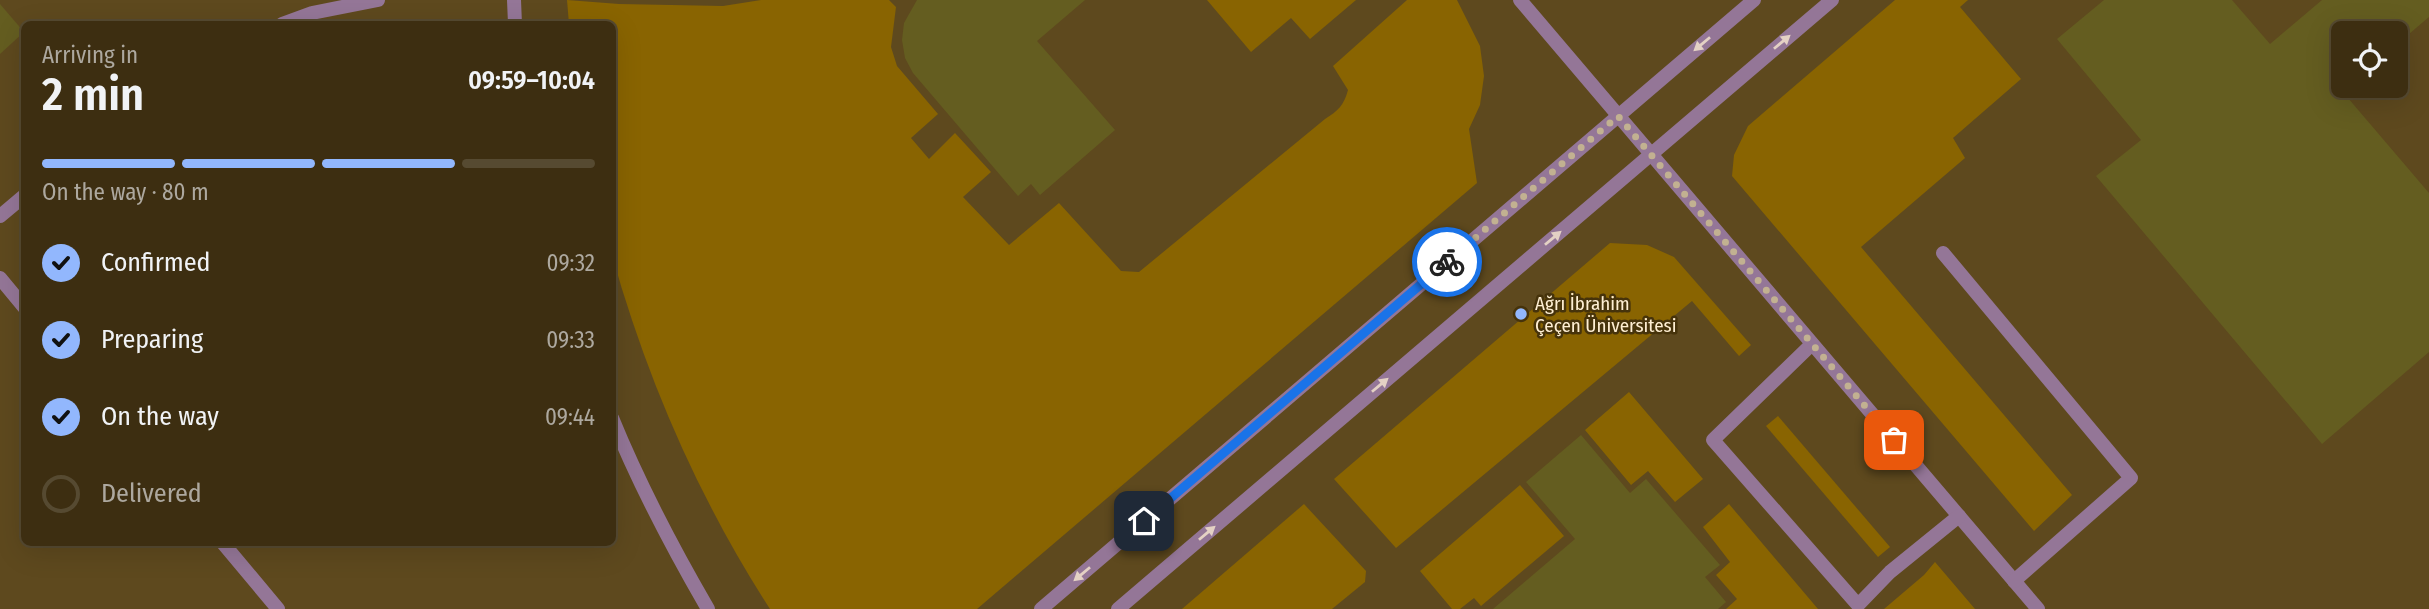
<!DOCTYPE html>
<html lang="en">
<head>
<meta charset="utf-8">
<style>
  body { margin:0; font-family:"Fira Sans Condensed",sans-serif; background:#483a1f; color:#f1f3f6; height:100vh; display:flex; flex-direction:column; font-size:26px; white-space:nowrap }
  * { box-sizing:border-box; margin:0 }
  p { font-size:23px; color:#ada89f }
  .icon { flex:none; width:38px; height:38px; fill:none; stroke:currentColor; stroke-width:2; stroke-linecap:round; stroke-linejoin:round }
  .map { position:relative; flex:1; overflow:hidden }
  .drawer { position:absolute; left:21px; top:21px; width:595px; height:525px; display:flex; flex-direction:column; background:#3d2e11; border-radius:10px; box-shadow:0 7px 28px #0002,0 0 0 2px #564a31 }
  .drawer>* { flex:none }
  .fabs { position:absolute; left:2331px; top:21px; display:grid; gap:14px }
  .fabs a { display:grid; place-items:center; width:77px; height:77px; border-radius:10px; background:#3d2e11; box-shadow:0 7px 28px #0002,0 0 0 2px #564a31; font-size:35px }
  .pin { position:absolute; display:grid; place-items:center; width:60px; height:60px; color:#fff; margin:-30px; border-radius:14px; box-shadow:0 4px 10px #0006 }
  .courier { position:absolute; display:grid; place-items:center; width:70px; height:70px; margin:-35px; border:5px solid #1a73e8; border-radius:50%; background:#fff; color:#222; box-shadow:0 2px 9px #0007 }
  .headline em { font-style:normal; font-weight:600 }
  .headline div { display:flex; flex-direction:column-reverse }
  .headline { display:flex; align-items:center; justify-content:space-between; height:119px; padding:0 21px }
  h1 { font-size:46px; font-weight:600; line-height:52px }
  .bar { display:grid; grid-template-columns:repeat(4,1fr); gap:10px 7px; align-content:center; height:84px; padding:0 21px }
  .bar i { height:9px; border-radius:5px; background:#564a31 }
  .bar .selected { background:#92b7fd }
  .bar p { grid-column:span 4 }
  ol { padding:0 21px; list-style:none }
  li { display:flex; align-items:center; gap:21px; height:77px }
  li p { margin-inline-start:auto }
  li .icon { padding:7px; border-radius:50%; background:#92b7fd; color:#111; stroke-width:4 }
  li:last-child { color:#ada89f }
  li i { width:38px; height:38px; border:4px solid #564a31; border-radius:50% }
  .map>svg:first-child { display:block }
  .built { fill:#5e491e; fill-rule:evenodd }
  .green { fill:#896401 }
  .building { fill:#645d20 }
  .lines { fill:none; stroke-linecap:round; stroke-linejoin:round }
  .lane { stroke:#947697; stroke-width:14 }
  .oneway { fill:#e4d1c4 }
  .done { stroke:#c2b191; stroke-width:7; stroke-dasharray:0 12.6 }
  .route { stroke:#1a73e8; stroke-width:9 }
  .poi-dot { fill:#92b7fd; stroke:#46330b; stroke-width:2.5 }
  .labels { text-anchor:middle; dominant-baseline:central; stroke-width:5; stroke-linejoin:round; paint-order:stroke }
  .poi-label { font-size:19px; fill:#ffefd3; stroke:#46330b; text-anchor:start }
</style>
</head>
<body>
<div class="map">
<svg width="2429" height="609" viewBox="0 0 2429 609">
  <rect width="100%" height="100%" fill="#513d17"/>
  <path class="built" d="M0 0H2429V609H0ZM24 24H612V542H24ZM2343 33H2396V86H2343Z"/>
  <g class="green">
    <path d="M567 0 619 4 723 6 761 0H889L896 7 891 47 897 66 938 114 911 138 929 159 955 133 991 172 963 197 1009 245 1059 203 1121 271 1139 272 1325 119C1338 111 1344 105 1348 90L1333 66 1407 0H1457L1480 46 1484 76 1480 105 1469 129 1477 183 977 609H770C700 501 647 380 612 255V24H569Z"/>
    <polygon points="1207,0 1356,0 1310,39 1291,18 1251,52"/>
    <polygon points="1895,0 1968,0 1960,7 2021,79 1953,138 1965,158 1861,247 2072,495 2034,531 1732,176 1734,155 1748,126"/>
    <polygon points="1610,243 1647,245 1674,257 1751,345 1739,356 1692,301 1396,548 1334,479"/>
    <polygon points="1629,392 1703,479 1675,502 1648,471 1631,485 1585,430"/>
    <polygon points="1778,416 1890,547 1878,557 1766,426"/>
    <polygon points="1520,485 1564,536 1481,606 1474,598 1460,609 1452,609 1420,571"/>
    <polygon points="1304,504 1366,571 1365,582 1332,609 1182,609"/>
    <polygon points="1729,504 1818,609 1726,609 1737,599 1716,575 1730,562 1703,527"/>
    <polygon points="1935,562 1975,609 1884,609 1924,575"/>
  </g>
  <g class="building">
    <polygon points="917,0 1085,0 1037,41 1115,130 1040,195 1031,184 1018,196 913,73 905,58 902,40 904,23"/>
    <polygon points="2104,0 2232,0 2270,44 2322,0 2429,0 2429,17 2396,45 2396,33 2343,33 2343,86 2347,86 2342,91 2429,193 2429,352 2322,444 2096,176 2141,140 2057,39"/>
    <polygon points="0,4 24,32 0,54"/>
    <polygon points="1581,435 1630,493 1646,479 1720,565 1705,577 1726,602 1718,609 1493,609 1575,539 1526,482"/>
  </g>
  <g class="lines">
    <g class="lane">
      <polyline points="514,0 515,24"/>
      <polyline points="1520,0 2038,609"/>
      <polyline points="282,24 312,13 378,0"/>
      <polyline points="0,216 24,196"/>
      <polyline points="1943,253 2131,478 2014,581"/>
      <polyline points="0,278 24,307"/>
      <polyline points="1812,344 1713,440 1858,605 1890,572 1959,516"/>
      <path d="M612 418C639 484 672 547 708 609"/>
      <polyline points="222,542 278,609"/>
      <polyline points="1041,609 1754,0"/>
      <polyline points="1118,609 1832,0"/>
    </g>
  </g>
  <defs><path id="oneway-solid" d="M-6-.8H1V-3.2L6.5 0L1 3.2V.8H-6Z" transform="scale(1.75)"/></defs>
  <g class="oneway">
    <use href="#oneway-solid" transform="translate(1782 42) rotate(-40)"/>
    <use href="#oneway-solid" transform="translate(1702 44) rotate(140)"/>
    <use href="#oneway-solid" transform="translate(1553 238) rotate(-40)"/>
    <use href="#oneway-solid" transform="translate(1380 385) rotate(-40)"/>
    <use href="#oneway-solid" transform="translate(1207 533) rotate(-40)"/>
    <use href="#oneway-solid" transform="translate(1082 574) rotate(140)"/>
  </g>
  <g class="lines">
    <polyline class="done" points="1447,262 1618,116 1894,440"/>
    <polyline class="route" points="1144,521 1447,262"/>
  </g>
  <circle class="poi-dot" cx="1521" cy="314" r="7"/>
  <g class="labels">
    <g class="poi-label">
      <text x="1535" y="303">Ağrı İbrahim<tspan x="1535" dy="22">Çeçen Üniversitesi</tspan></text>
    </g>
  </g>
</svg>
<div class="fabs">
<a><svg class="icon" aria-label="locate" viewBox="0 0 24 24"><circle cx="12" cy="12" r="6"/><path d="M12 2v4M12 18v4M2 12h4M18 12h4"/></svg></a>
</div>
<div class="pin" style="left:1894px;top:440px;background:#ea580c"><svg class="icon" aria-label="bag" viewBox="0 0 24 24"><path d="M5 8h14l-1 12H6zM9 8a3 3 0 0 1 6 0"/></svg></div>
<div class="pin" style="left:1144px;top:521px;background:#1f2937"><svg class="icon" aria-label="home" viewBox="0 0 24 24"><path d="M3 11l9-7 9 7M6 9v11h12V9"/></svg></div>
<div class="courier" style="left:1447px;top:262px"><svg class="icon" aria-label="bike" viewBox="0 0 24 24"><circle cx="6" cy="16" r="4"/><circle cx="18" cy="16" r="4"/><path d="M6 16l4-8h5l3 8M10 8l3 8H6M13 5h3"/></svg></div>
<section class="drawer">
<div class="headline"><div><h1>2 min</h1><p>Arriving in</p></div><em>09:59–10:04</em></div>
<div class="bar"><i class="selected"></i><i class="selected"></i><i class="selected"></i><i></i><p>On the way · 80 m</p></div>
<ol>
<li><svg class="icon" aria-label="check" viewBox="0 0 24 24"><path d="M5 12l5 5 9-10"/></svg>Confirmed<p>09:32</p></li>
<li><svg class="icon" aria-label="check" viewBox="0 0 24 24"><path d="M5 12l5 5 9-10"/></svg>Preparing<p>09:33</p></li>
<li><svg class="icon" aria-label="check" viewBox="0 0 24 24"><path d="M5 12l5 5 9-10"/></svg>On the way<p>09:44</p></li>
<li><i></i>Delivered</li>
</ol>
</section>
</div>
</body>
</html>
